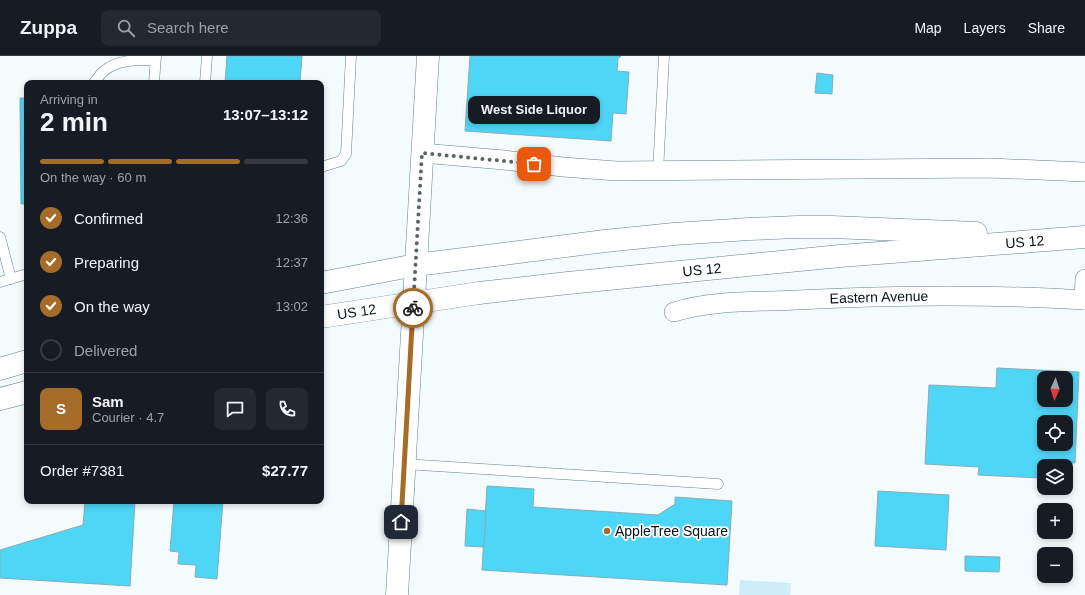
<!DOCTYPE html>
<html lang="en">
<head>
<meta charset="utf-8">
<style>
  body { margin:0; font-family:Arial,sans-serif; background:#242831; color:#f1f3f6; height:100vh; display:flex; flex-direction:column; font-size:15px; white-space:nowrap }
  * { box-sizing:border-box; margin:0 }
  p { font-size:13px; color:#9ea1a6 }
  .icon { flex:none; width:22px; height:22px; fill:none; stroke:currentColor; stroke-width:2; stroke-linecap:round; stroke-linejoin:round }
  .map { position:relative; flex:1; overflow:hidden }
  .drawer { position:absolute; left:24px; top:24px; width:300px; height:424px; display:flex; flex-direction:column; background:#171b24; border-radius:8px; box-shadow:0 2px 6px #0003 }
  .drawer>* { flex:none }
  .needle { width:26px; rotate:183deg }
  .controls { position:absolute; left:1037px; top:315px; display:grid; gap:8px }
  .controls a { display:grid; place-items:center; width:36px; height:36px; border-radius:8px; background:#171b24; box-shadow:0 2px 6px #0003; font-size:20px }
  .pin { position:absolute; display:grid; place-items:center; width:34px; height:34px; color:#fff; margin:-17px; border-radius:8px; box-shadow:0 2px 6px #0006 }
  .courier { position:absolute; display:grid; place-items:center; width:40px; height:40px; margin:-20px; border:3px solid #a46c28; border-radius:50%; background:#fff; color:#222; box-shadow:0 1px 5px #0007 }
  .bubble { position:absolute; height:28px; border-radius:8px; background:#171b24; box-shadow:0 2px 6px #0003; font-size:13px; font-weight:700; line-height:28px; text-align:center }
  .overview em { font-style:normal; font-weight:700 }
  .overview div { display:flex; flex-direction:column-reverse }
  .overview { display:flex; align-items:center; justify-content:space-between; height:68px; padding:0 16px }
  h1 { font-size:26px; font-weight:700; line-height:30px }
  .bar { display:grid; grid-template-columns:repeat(4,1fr); gap:6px 4px; align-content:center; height:48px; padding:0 16px }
  .bar i { height:5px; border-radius:3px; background:#363941 }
  .bar .on { background:#a46c28 }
  .bar p { grid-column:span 4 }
  .line { display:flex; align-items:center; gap:10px; padding:0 16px; border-top:1px solid #363941 }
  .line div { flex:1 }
  .round { display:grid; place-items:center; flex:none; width:42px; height:42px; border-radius:8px; background:#242831 }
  ol { padding:0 16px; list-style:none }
  li { display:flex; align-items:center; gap:12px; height:44px }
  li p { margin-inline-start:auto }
  li .icon { padding:4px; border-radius:50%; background:#a46c28; color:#fff; stroke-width:4 }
  li:last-child { color:#9ea1a6 }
  li i { width:22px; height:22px; border:2px solid #363941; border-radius:50% }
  header { display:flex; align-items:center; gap:24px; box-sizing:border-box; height:56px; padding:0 20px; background:#171b24; border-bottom:1px solid #363941 }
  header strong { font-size:19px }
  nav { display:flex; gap:22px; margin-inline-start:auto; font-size:14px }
  .search { width:280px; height:36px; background:#242831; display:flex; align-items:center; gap:10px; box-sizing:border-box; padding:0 14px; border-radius:8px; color:#9ea1a6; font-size:15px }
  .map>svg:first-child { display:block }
  .green { fill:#cdeef7 }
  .building { fill:#4ed6f7; stroke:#87abb5; fill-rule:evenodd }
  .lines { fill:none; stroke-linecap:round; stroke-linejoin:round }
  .service-casing { stroke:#60838c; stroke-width:11 }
  .minor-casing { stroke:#60838c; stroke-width:20 }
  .secondary-casing { stroke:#60838c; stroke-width:23 }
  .trunk-casing { stroke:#60838c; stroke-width:23 }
  .service { stroke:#fff; stroke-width:10 }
  .minor { stroke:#fff; stroke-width:19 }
  .secondary { stroke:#fff; stroke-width:22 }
  .trunk { stroke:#fff; stroke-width:22 }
  .done { stroke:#596467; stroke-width:4; stroke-dasharray:0 7.2 }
  .route { stroke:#a46c28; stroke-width:5 }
  .poi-dot { fill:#a46c28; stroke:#fff; stroke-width:1.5 }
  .labels { text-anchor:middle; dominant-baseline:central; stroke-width:3.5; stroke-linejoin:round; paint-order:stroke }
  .street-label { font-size:14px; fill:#051216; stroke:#fff }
  .poi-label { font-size:14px; fill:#051216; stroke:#fff; text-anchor:start }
</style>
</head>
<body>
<header>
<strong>Zuppa</strong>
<div class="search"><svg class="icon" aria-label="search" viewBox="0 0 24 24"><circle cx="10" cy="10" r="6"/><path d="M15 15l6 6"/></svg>Search here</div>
<nav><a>Map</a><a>Layers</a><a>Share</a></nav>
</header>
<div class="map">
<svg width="1085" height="539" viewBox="0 0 1085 539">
  <rect width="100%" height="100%" fill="#f4fbfd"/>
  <polygon class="green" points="740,524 791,527 790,539 739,539"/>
  <g class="building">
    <polygon points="227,0 302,0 300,27 225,27"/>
    <polygon points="470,0 621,0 618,3 617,15 629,16 626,58 613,57 611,85 465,75"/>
    <polygon points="817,17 833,19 832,38 815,37"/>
    <polygon points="20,42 27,42 27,148 21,148"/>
    <path d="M997 312 1079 316 1075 407H1061V410H1044V414H1040V422L978 419 979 411 925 408 929 329 996 332ZM1044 322H1066V344H1044ZM1044 366H1066V388H1044Z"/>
    <polygon points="487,430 534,433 533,451 658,459 675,448 675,441 732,445 727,529 482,514"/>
    <polygon points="878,435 949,439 946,494 875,490"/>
    <polygon points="85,445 135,445 130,530 0,522 0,494 83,469"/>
    <polygon points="174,445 223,445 217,523 195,521 196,509 178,508 179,496 170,495"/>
    <polygon points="467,453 486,455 484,491 465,490"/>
    <polygon points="965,500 1000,501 999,516 965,515"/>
  </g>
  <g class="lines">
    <defs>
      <g id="service">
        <path d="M94 27C97 23 100 18 104 15 118 3 138 4 155 4"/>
        <polyline points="154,27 156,0"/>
        <polyline points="205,27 207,0"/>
        <polyline points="321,111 341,105 346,98 351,0"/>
        <polyline points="658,116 664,0"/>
        <polyline points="0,181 11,223"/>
        <polyline points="0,226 27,218"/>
        <polyline points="404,408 718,428"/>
      </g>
      <g id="minor">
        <polyline points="422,97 504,104 563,111 617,115 991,112 1085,116"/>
        <polyline points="1084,244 1085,223"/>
        <path id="s1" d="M674 256C713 244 756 246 797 244 893 239 989 238 1085 244"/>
      </g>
      <polyline id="secondary" points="397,539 428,0"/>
      <g id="trunk">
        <polyline points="321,227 416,209 605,185 674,178 749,173 797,171 832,171 976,177"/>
        <path id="s2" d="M321 261 479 237 568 227 840 200 1085 181"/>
        <polyline points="0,313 27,305"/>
        <polyline points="0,343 27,336"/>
      </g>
    </defs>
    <use href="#service" class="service-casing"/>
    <use href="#minor" class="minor-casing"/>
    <use href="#secondary" class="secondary-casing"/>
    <use href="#trunk" class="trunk-casing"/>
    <use href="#service" class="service"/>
    <use href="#minor" class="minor"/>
    <use href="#secondary" class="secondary"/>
    <use href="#trunk" class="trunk"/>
  </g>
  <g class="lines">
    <polyline class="done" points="413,252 422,97 534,108"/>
    <polyline class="route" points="401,466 413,252"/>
  </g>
  <circle class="poi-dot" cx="607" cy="475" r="4"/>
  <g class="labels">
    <g class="street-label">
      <text stroke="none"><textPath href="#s2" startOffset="708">US 12</textPath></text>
      <text stroke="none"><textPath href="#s2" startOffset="384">US 12</textPath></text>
      <text stroke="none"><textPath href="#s1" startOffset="206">Eastern Avenue</textPath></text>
      <text stroke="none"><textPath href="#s2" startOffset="36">US 12</textPath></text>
    </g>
    <g class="poi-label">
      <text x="615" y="475">AppleTree Square</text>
    </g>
  </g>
</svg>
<div class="controls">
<a><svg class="needle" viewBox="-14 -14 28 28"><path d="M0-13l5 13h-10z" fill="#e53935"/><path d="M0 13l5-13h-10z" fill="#9ea1a6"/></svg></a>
<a><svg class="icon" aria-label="locate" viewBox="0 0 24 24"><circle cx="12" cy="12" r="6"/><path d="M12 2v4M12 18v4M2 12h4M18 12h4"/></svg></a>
<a><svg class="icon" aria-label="layers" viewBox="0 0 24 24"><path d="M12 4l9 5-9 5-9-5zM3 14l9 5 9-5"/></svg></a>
<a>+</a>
<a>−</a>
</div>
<div class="pin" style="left:534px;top:108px;background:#ea580c"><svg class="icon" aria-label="bag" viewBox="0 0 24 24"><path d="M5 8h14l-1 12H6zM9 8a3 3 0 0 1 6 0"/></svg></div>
<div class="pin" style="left:401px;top:466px;background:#1f2937"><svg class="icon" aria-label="home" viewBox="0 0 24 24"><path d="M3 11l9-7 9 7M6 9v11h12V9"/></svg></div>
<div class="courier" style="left:413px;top:252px"><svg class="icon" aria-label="bike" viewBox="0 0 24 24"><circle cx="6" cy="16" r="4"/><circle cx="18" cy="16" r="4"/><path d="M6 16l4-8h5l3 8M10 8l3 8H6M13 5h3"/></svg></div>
<div class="bubble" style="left:468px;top:40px;width:132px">West Side Liquor</div>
<section class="drawer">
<div class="overview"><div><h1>2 min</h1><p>Arriving in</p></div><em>13:07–13:12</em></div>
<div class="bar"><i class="on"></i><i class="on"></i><i class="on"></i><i></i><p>On the way · 60 m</p></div>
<ol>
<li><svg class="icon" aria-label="check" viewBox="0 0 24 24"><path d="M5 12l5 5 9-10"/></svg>Confirmed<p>12:36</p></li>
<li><svg class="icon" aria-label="check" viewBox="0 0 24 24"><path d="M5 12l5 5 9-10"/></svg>Preparing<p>12:37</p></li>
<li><svg class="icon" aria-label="check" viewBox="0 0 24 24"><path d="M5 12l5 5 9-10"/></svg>On the way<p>13:02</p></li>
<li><i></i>Delivered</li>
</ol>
<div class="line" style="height:72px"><b class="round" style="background:#a46c28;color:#fff">S</b><div><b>Sam</b><p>Courier · 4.7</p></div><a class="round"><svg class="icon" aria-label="chat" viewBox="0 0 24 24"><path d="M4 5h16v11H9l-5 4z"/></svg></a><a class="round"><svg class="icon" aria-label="phone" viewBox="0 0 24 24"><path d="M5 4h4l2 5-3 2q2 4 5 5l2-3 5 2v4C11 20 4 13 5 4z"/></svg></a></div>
<div class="line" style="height:52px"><div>Order #7381</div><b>$27.77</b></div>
</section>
</div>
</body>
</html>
